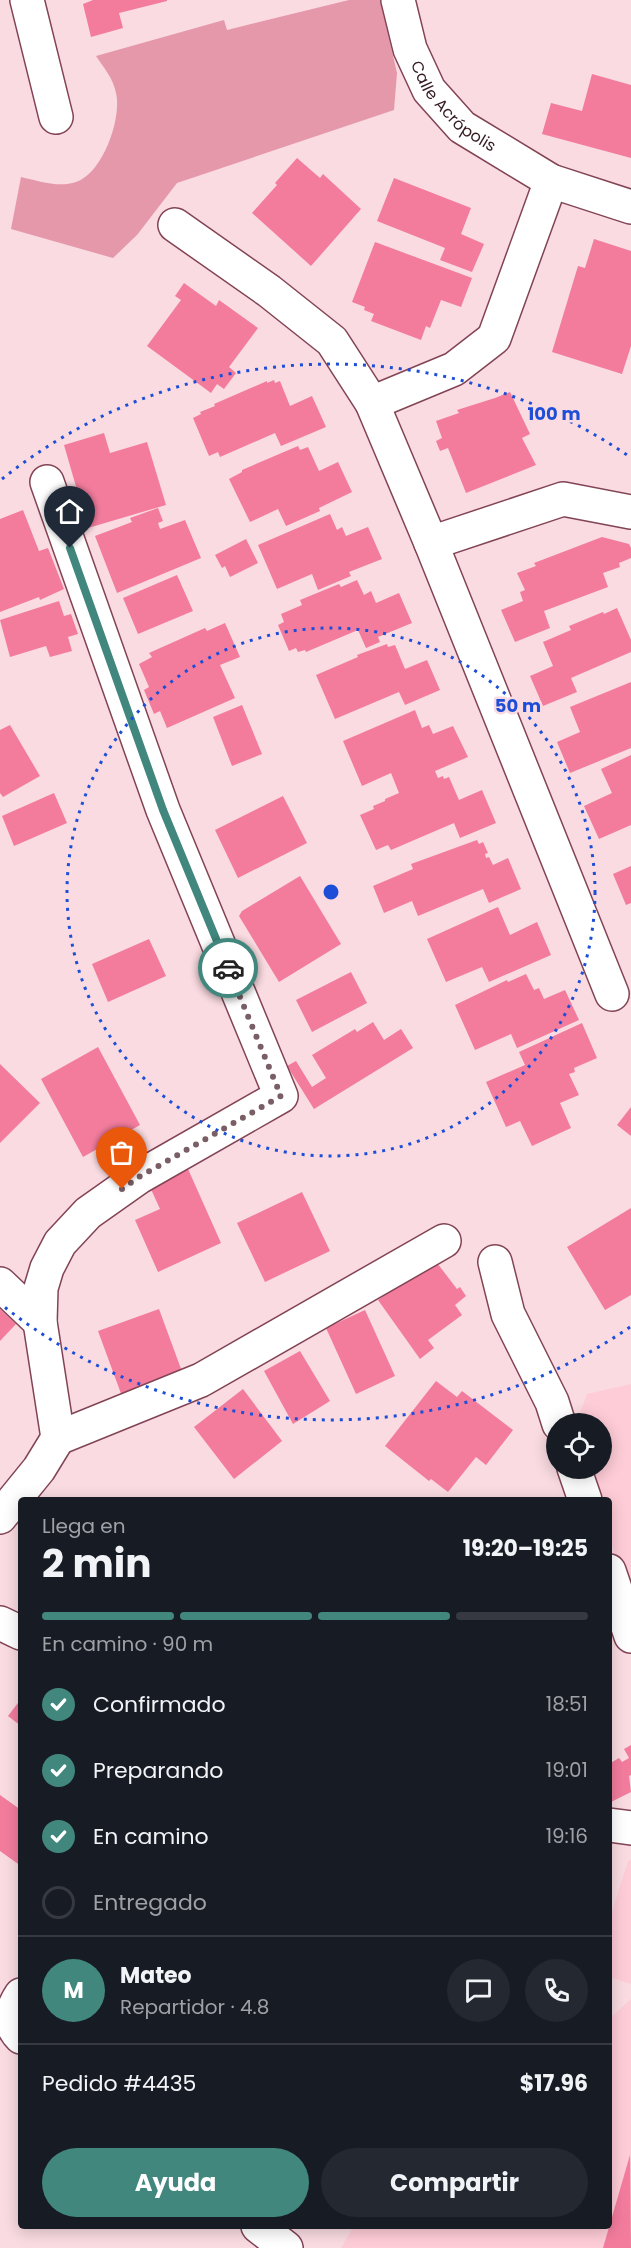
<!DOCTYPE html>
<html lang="es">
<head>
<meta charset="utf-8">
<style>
  body { margin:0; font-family:Poppins,sans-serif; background:#242831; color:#f1f3f6; height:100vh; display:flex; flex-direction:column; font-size:22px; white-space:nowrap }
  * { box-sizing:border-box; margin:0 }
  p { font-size:20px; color:#9ea1a6 }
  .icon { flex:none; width:33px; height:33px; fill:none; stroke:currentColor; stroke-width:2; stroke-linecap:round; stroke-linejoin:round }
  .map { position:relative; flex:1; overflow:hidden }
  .side { position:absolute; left:18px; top:1497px; width:594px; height:732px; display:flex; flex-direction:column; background:#171b24; border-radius:6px; box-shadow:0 3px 15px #0003 }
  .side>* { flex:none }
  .controls { position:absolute; left:546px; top:1413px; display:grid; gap:12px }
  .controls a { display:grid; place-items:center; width:66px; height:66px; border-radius:50%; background:#171b24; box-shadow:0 3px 15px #0003; font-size:30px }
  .pin { position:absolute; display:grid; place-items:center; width:51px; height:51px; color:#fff; margin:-62px -26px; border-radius:50% 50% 50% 0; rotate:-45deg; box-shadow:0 0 6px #0007 }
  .pin .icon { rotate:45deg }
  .courier { position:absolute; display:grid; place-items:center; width:60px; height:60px; margin:-30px; border:4px solid #41877d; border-radius:50%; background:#fff; color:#222; box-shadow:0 2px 8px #0007 }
  .head em { font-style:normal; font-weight:700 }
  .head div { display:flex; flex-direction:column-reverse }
  .head { display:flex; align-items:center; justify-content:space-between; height:102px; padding:0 24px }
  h1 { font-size:39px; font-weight:700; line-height:45px }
  .bar { display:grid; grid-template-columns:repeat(4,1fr); gap:9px 6px; align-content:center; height:72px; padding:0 24px }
  .bar i { height:8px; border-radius:4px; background:#363941 }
  .bar .active { background:#41877d }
  .bar p { grid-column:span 4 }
  .line { display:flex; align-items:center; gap:15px; padding:0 24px; border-top:2px solid #363941 }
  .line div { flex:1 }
  .round { display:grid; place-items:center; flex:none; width:63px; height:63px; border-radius:32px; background:#242831 }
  ol { padding:0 24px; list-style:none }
  li { display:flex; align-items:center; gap:18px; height:66px }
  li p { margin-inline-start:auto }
  li .icon { padding:6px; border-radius:50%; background:#41877d; color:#fff; stroke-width:4 }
  li:last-child { color:#9ea1a6 }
  li i { width:33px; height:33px; border:3px solid #363941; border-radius:50% }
  .primary-button { display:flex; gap:12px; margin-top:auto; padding:12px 24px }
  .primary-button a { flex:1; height:69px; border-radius:36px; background:#41877d; color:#fff; font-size:24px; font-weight:700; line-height:69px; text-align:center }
  .primary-button a+a { background:#242831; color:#f1f3f6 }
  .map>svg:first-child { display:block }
  .built { fill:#feccd7 }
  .green { fill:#e598aa }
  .building { fill:#f37c9d }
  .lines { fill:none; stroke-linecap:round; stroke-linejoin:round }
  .minor-casing { stroke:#824455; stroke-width:36 }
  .minor { stroke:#fff; stroke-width:33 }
  .done { stroke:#7a5e65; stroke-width:6; stroke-dasharray:0 10.8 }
  .route { stroke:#41877d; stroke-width:8 }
  .ring { fill:none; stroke:#1d4ed8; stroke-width:3; stroke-dasharray:3 6 }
  .labels { text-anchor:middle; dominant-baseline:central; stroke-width:5; stroke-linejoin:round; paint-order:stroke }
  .street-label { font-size:16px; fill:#361b22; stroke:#f9dbe1 }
  .centre { fill:#1d4ed8; stroke:#f9dbe1; stroke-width:3 }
  .ring-label { font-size:18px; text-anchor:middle; font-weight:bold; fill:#1d4ed8; stroke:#f9dbe1; stroke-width:5; stroke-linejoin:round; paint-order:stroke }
</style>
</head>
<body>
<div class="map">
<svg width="631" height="2248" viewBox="0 0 631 2248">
  <rect width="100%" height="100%" fill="#f9dbe1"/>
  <g class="built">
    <polygon points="631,1384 631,1607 609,1535 609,1500 598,1500 588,1469 602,1468 602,1424 578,1423 577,1421 587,1394"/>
    <polygon points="631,1860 631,1984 609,1977 609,1921 628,1861"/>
    <polygon points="631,1999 631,2248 341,2248 354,2226 609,2226 609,2019"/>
  </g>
  <path class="green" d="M349 0H380L397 73 394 110 177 183 137 235 113 258 11 229 21 177C38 181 59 188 76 182 103 173 122 118 116 93 113 78 104 68 96 56L224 20 227 30Z"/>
  <g class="building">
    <polygon points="93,0 167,0 167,1 119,13 123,28 91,37 83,4"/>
    <polygon points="592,74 631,85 631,158 542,134 551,103 582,111"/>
    <polygon points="297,158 320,178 323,174 361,209 311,266 252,213 277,185 275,183"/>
    <polygon points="394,178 471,208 461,234 484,244 472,272 440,260 445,248 377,221"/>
    <polygon points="594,239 631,251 631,346 622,374 552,352 578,266 585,268"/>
    <polygon points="375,242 472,278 461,307 441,300 430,328 426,326 421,340 371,321 374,314 364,310 365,307 352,302"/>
    <polygon points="184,283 216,306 219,300 258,328 229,367 236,373 224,389 217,384 211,393 147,346 181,300 175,296"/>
    <polygon points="274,380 275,383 280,381 290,406 312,396 326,427 281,446 275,433 220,457 218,452 209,456 193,418 201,414 200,412 215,406 214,404 267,381 267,383"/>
    <polygon points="510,392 530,434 522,438 536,465 466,493 448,448 440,451 436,441 442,438 436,421 459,413 457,410 495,398"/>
    <polygon points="104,433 110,453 147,442 166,505 88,528 64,445"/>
    <polygon points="298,446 300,450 308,447 319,471 338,462 352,492 319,508 320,511 286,526 278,509 250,522 229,479 242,472 242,470"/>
    <polygon points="158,508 163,521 158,523 160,529 185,520 201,558 117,593 95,536 132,522 130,518"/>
    <polygon points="23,510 39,551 48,548 64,589 40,600 39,597 0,612 0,519"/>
    <polygon points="330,514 337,530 342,527 346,536 368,527 382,559 349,572 351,576 318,590 312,574 277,589 258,545"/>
    <polygon points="602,537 629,544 631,548 631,558 619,563 620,567 603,573 608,587 544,611 550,628 515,642 501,610 523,601 520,592 525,590 517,573 536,566 534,563"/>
    <polygon points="246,539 258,563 230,577 225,566 222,568 215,555"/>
    <polygon points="177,575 193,611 138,634 123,598"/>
    <polygon points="357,580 364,595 371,591 376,603 399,593 412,623 378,637 380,642 366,648 358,630 306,652 305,650 298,652 296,648 289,651 278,625 284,622 281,614 302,605 300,600 339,584 341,587"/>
    <polygon points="59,601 64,616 71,614 78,634 68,637 72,651 50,657 46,646 10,657 0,620"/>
    <polygon points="617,608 631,640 631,652 571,678 577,692 543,706 530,676 553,666 543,642 571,630 569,626 603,612 604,614"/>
    <polygon points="225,623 240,657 220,665 235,698 167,728 160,711 154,714 144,690 149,687 139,664 152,657 149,653 205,628 207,631"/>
    <polygon points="387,644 388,647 395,645 405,669 427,660 440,690 405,705 399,692 335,719 316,675 358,657 357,655"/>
    <polygon points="631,682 631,748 570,773 557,742 580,732 570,707"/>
    <polygon points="242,705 262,754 232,766 213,717"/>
    <polygon points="415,710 422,728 429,725 433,734 453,726 468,757 435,771 438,778 443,776 444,779 449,777 459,800 482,790 496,823 460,838 454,823 391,850 388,845 376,850 360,815 374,809 373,806 385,801 385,799 399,793 391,773 362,786 343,741"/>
    <polygon points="10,725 40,776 3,797 0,793 0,730"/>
    <polygon points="631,755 631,825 599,839 584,806 612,793 601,769"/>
    <polygon points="54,793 67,823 14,846 2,816"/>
    <polygon points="283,796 307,843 238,878 215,830"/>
    <polygon points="477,840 479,844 483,842 488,853 485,854 486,858 489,857 493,865 508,858 521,889 489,903 483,889 418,916 412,901 384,913 373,886 413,869 411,864"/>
    <polygon points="631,866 631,903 626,905 613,874"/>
    <polygon points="300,876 341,944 279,982 239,916 242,911"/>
    <polygon points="498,907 510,935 537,922 551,955 489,982 482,967 446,982 427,939"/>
    <polygon points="149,939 166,976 108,1002 92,964"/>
    <polygon points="351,972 367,1003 312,1032 296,1000"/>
    <polygon points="526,974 534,990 539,988 544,999 565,990 579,1020 517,1048 511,1034 475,1050 455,1005 507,980 508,982"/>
    <polygon points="373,1022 384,1040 401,1029 413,1048 314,1109 287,1066 296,1061 312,1087 326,1078 312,1055 355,1029 357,1032"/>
    <polygon points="582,1023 597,1058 574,1068 575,1072 569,1074 579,1095 560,1103 571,1128 532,1146 520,1121 506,1127 486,1082 525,1065 519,1052"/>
    <polygon points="98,1047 140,1125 83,1157 41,1079"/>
    <polygon points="0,1064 40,1103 0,1143"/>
    <polygon points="631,1107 631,1136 617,1125"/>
    <polygon points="188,1169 221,1243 158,1272 135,1220 160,1209 150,1187"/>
    <polygon points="302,1192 330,1251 265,1282 237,1223"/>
    <polygon points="631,1208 631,1295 605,1310 567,1247"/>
    <polygon points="434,1259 457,1289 460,1287 466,1296 455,1305 462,1315 428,1340 434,1348 420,1359 378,1300"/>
    <polygon points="0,1309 16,1324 0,1341"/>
    <polygon points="159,1309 184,1377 123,1399 98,1331"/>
    <polygon points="365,1310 395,1376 356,1394 326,1328"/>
    <polygon points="300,1351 330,1401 293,1424 264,1371"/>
    <polygon points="436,1381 457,1397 462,1391 513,1430 486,1465 476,1457 448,1492 431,1479 429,1481 385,1446"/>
    <polygon points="243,1389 282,1441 234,1479 194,1427"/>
    <polygon points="21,1699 21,1726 8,1716"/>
    <polygon points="631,1745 631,1775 629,1776 631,1792 609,1803 609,1764 619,1758 622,1762 629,1758 624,1749"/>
    <polygon points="0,1795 21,1810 21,1866 0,1851"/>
    <polygon points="630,2155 631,2248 603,2248"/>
  </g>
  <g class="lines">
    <defs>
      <g id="minor">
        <polyline points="27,0 56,117"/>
        <path id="s1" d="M398 0 410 49 429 90 462 127 551 181 631 207"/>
        <polyline points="175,225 269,291 332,341 372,403 431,543 612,994"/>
        <polyline points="372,403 454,369 494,338 551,181"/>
        <polyline points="431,543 563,499 631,512"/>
        <polyline points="495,1262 508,1314 552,1402 559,1424"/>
        <polyline points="0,1284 40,1322"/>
        <polyline points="58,1438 201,1380 444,1241"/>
        <polyline points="574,1468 585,1500"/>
        <polyline points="0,1517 39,1469 58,1438 40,1322 41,1288 47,1268 60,1243 88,1213 139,1177 281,1096 163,810 47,482"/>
        <polyline points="609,1571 631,1636"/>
        <polyline points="0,1623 21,1633"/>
        <polyline points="609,1825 631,1828"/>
        <path d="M21 1995C11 2010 7 2023 21 2037"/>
        <polyline points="258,2226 286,2248"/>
      </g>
    </defs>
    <use href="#minor" class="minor-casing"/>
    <use href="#minor" class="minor"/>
  </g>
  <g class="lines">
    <polyline class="done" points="122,1189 139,1177 281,1096 228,968"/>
    <polyline class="route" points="70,548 163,810 228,968"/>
  </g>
  <g class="ring">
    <circle cx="331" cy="892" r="264"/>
    <path d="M630 1327A528 528 0 0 1 2 1305M2 479A528 528 0 0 1 630 457"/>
  </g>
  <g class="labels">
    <g class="street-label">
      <text stroke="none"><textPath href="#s1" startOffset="124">Calle Acrópolis</textPath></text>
    </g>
  </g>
  <circle cx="331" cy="892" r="9" class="centre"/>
  <g class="ring-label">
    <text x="554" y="420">100 m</text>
    <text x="518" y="712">50 m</text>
  </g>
</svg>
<div class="controls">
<a><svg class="icon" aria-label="locate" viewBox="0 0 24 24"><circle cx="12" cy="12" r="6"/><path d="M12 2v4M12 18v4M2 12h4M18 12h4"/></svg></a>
</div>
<div class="pin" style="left:122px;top:1189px;background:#ea580c"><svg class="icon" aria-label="bag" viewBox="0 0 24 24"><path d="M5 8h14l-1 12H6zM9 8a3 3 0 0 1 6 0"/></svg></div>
<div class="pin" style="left:70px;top:548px;background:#1f2937"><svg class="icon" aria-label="home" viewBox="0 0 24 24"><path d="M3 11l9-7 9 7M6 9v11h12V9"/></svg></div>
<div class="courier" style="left:228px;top:968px"><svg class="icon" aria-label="car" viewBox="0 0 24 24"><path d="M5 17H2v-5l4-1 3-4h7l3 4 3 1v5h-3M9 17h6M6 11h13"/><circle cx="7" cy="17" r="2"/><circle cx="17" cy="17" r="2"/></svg></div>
<section class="side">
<div class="head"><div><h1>2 min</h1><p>Llega en</p></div><em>19:20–19:25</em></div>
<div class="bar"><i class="active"></i><i class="active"></i><i class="active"></i><i></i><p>En camino · 90 m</p></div>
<ol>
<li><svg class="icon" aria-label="check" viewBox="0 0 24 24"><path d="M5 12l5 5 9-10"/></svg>Confirmado<p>18:51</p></li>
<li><svg class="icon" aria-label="check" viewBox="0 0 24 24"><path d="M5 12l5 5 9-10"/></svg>Preparando<p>19:01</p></li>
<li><svg class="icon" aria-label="check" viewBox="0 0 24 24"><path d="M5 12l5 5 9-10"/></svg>En camino<p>19:16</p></li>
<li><i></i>Entregado</li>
</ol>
<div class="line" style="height:108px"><b class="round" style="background:#41877d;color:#fff">M</b><div><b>Mateo</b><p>Repartidor · 4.8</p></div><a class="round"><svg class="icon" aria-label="chat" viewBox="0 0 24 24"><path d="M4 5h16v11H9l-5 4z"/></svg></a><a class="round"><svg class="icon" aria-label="phone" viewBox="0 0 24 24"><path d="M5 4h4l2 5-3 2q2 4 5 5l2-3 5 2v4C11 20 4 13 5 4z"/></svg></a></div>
<div class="line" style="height:78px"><div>Pedido #4435</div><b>$17.96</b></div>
<div class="primary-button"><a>Ayuda</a><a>Compartir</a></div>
</section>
</div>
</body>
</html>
